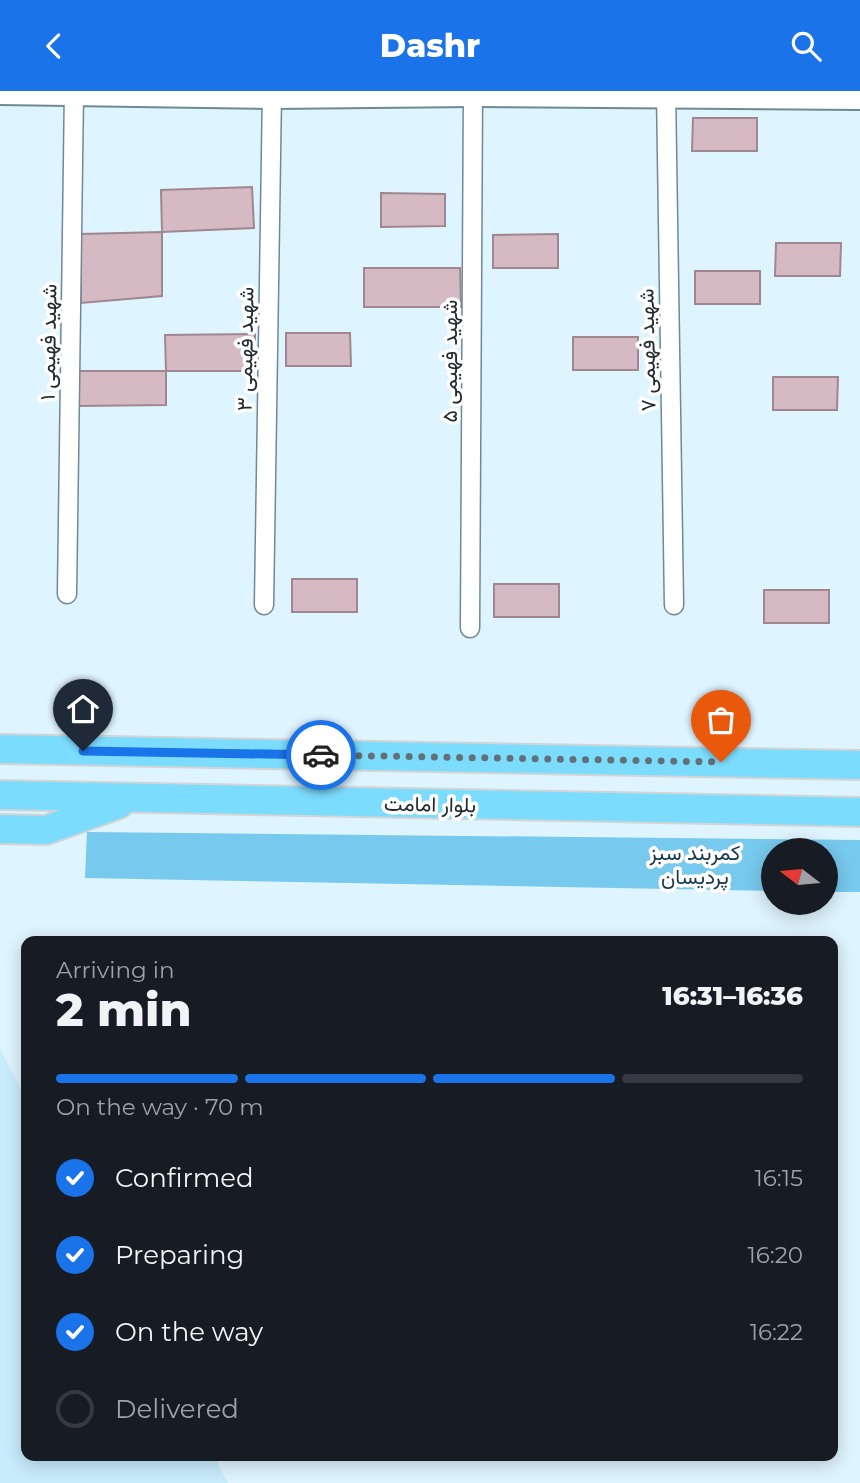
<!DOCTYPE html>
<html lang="en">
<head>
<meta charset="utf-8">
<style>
  body { margin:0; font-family:Montserrat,Vazirmatn,sans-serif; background:#20242c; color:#f1f3f6; height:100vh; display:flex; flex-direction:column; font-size:26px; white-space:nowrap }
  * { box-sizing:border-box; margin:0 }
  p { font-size:23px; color:#9ea1a6 }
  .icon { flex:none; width:38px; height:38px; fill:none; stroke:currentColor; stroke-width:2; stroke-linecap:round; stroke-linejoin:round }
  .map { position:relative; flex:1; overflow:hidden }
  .sheet { position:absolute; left:21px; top:845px; width:817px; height:525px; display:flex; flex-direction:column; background:#171b24; border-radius:14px; box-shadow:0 4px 18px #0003 }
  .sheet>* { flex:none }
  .needle { width:46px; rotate:286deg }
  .buttons { position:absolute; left:761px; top:747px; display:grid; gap:14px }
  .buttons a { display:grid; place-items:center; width:77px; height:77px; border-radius:50%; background:#171b24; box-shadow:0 4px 18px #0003; font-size:35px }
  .pin { position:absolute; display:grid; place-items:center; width:60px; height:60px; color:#fff; margin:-72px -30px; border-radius:50% 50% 50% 0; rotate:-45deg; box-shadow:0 0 7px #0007 }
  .pin .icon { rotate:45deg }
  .courier { position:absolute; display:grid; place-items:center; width:70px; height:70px; margin:-35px; border:5px solid #1a73e8; border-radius:50%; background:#fff; color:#222; box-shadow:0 2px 9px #0007 }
  .summary em { font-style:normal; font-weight:800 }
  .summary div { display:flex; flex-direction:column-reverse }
  .summary { display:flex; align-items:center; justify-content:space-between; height:119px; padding:0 35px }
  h1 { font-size:46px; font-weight:800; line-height:52px }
  .bar { display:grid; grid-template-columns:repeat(4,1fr); gap:10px 7px; align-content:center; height:84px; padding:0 35px }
  .bar i { height:9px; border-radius:5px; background:#363941 }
  .bar .on { background:#1a73e8 }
  .bar p { grid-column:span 4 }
  ol { padding:0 35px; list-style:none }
  li { display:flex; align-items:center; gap:21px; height:77px }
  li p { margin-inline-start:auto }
  li .icon { padding:7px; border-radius:50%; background:#1a73e8; color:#fff; stroke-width:4 }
  li:last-child { color:#9ea1a6 }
  li i { width:38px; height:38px; border:4px solid #363941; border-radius:50% }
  header { display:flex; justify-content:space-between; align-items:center; height:91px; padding:0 35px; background:#1a73e8; color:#fff; font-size:32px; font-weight:800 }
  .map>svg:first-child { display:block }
  .built { fill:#c8ecfc }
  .forest { fill:#77c9ed }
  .building { fill:#d5bac3; stroke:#9f868f; stroke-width:2 }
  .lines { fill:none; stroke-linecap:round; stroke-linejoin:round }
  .street-casing { stroke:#708995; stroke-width:21 }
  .secondary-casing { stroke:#708995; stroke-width:30 }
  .primary-casing { stroke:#d2d4d5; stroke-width:32 }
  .street { stroke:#fff; stroke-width:18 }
  .secondary { stroke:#fff; stroke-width:26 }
  .primary { stroke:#7cdcfd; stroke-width:28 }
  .done { stroke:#627177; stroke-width:7; stroke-dasharray:0 12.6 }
  .route { stroke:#1a73e8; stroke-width:9 }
  .labels { text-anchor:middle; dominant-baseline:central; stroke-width:7; stroke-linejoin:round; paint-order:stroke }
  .street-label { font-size:21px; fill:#202a2f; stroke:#fff }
  .park-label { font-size:21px; fill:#133948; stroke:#fff }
</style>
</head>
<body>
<header><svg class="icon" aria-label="back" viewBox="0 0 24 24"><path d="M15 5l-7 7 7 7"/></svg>Dashr<svg class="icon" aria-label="search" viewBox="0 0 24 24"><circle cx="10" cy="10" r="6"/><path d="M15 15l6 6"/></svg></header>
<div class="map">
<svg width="860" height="1392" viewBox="0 0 860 1392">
  <rect width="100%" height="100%" fill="#def4fe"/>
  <polygon class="built" points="0,958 26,1008 26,1365 214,1365 228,1392 0,1392"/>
  <polygon class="forest" points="87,741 860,749 860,801 826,801 826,760 774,760 773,800 85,787"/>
  <g class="building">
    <polygon points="693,27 757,27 757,60 692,60"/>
    <polygon points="252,96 254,137 162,141 161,99"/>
    <polygon points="381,102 445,103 445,135 381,136"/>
    <polygon points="162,141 162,205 81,212 81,143"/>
    <polygon points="558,143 558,177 493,177 493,144"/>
    <polygon points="776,152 841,152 840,185 775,185"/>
    <polygon points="364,177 460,177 461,216 364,216"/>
    <rect x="695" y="180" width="65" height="33"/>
    <polygon points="286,242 350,242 351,275 286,275"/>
    <polygon points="255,243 255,280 166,280 165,244"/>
    <rect x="573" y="246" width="65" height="33"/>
    <polygon points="79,280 166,280 166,314 79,315"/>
    <polygon points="773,286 838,286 837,319 773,319"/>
    <rect x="292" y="488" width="65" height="33"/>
    <rect x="494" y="493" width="65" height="33"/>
    <rect x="764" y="499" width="65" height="33"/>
  </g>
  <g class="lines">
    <defs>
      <g id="street">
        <polyline points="666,0 674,514"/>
        <polyline points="67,503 74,0"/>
        <polyline points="264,514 272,0"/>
        <polyline points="470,537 473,0"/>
      </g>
      <polyline id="secondary" points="0,0 272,4 473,2 860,5"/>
      <g id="primary">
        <polyline points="0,658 860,674"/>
        <polyline points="0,704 860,721"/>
        <polyline points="0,738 46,739 119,713"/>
      </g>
    </defs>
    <use href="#street" class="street-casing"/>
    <use href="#secondary" class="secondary-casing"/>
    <use href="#primary" class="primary-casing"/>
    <use href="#street" class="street"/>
    <use href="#secondary" class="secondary"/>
    <use href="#primary" class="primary"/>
  </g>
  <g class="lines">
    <polyline class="done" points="321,664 721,671"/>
    <polyline class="route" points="83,660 321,664"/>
  </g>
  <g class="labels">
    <g class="street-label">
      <text transform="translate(48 251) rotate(-89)">شهید فهیمی ۱</text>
      <text transform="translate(245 258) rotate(-89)">شهید فهیمی ۳</text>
      <text transform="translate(647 259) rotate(-91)">شهید فهیمی ۷</text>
      <text transform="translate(449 270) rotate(-90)">شهید فهیمی ۵</text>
      <text transform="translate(430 713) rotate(1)">بلوار امامت</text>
    </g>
    <g class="park-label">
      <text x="695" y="761">کمربند سبز<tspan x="695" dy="24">پردیسان</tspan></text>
    </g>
  </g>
</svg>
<div class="buttons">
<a><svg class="needle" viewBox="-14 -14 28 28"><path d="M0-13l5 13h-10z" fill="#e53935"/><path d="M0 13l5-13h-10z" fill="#9ea1a6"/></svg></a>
</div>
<div class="pin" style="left:721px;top:671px;background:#ea580c"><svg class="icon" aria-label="bag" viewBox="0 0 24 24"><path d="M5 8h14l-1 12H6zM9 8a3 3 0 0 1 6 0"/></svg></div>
<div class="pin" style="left:83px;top:660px;background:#1f2937"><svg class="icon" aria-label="home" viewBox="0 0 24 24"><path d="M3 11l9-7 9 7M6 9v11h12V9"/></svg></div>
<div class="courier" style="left:321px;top:664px"><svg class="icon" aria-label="car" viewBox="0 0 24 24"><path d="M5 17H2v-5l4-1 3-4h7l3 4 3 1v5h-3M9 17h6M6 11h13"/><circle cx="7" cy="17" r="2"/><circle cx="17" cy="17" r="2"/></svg></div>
<section class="sheet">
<div class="summary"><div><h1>2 min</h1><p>Arriving in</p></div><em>16:31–16:36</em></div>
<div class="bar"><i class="on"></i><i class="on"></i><i class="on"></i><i></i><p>On the way · 70 m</p></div>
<ol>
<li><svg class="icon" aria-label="check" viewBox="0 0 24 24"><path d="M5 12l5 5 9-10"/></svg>Confirmed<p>16:15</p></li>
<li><svg class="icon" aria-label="check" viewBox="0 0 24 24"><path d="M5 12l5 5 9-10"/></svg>Preparing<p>16:20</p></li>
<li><svg class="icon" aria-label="check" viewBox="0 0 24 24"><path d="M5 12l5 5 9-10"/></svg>On the way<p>16:22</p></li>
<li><i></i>Delivered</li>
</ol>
</section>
</div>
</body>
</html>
